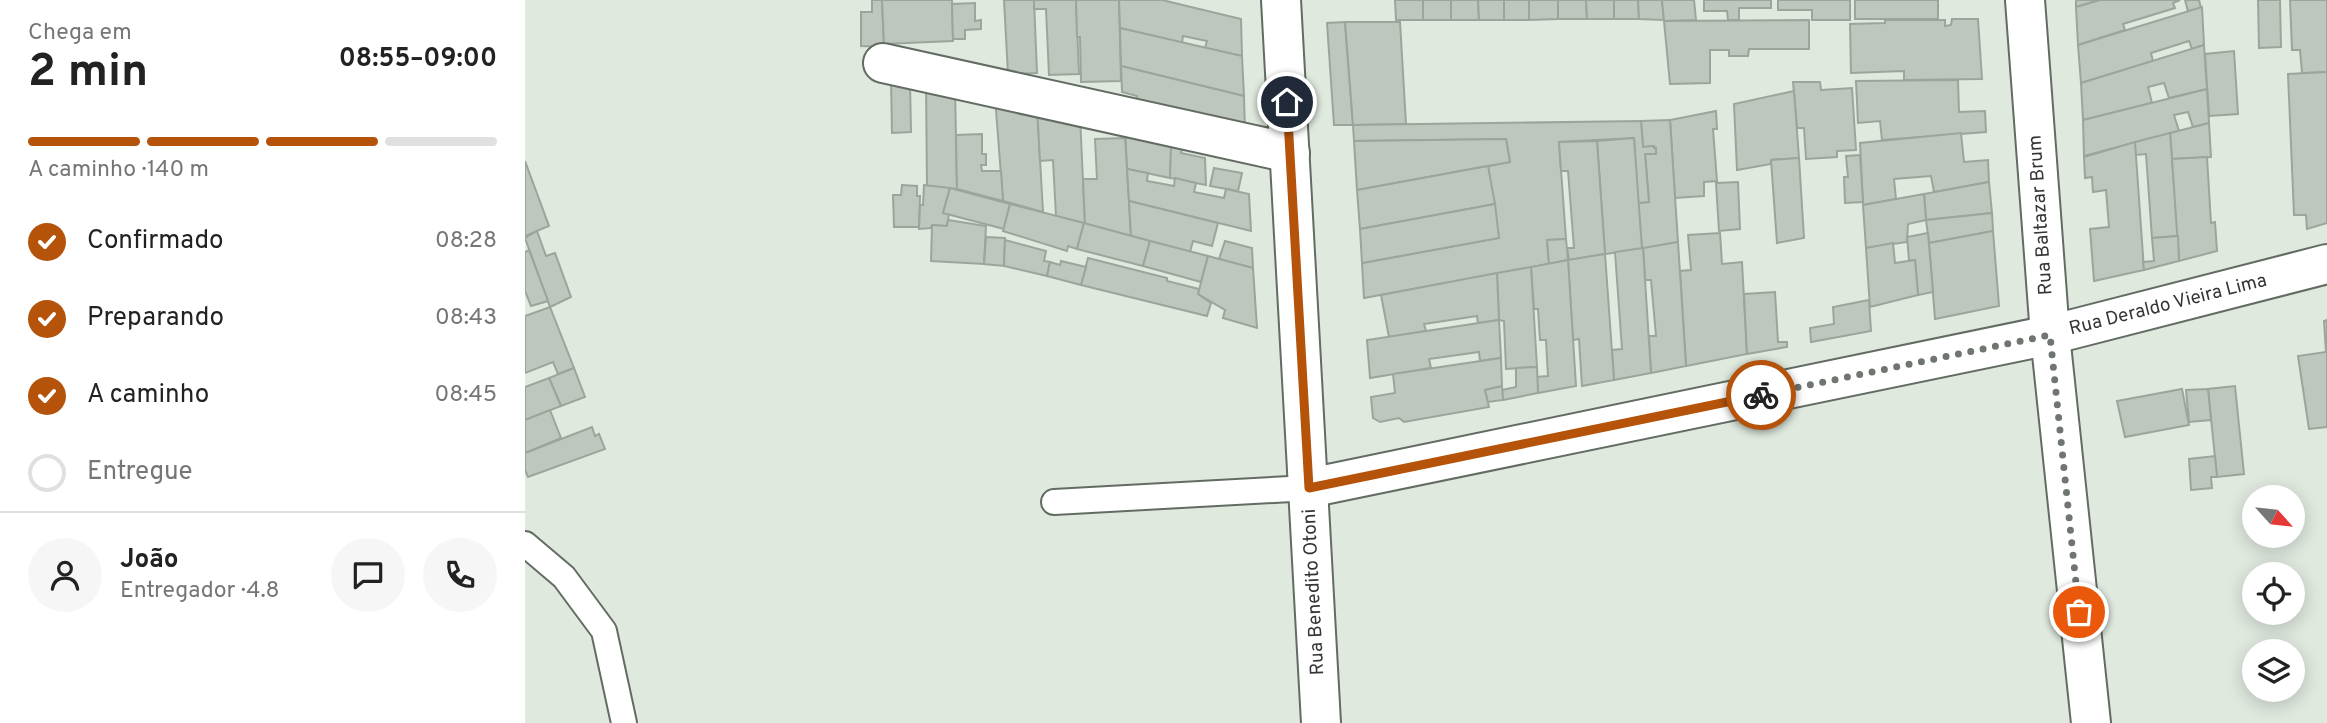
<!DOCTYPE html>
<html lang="pt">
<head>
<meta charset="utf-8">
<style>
  body { margin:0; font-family:Overpass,sans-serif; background:#f6f6f6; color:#222; height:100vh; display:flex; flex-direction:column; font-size:26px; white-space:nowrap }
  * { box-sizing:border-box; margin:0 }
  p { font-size:23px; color:#767676 }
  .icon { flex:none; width:38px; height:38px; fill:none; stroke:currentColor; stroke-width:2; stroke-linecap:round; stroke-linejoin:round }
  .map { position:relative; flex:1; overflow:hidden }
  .details { display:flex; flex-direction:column; background:#fff; width:525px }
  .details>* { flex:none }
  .needle { width:46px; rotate:117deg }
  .tools { position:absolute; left:1717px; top:485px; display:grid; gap:14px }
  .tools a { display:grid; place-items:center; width:63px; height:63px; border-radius:50%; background:#fff; box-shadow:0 4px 18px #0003; font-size:35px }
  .pin { position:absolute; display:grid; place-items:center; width:60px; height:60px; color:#fff; margin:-30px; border:4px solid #fff; border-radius:50%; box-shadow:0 2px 7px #0007 }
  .courier { position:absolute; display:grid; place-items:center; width:70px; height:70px; margin:-35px; border:5px solid #b45309; border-radius:50%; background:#fff; color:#222; box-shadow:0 2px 9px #0007 }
  .overview em { font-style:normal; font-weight:700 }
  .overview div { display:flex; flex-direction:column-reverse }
  .overview { display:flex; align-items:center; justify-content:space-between; height:119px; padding:0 28px }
  h1 { font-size:46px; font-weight:700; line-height:52px }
  .bar { display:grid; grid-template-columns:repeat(4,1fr); gap:10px 7px; align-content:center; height:84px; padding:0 28px }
  .bar i { height:9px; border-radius:5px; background:#e0e0e0 }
  .bar .selected { background:#b45309 }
  .bar p { grid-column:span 4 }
  .line { display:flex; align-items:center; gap:18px; padding:0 28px; border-top:2px solid #e0e0e0 }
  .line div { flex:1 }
  .round { display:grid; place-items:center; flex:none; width:74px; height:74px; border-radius:37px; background:#f6f6f6 }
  ol { padding:0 28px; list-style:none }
  li { display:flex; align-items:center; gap:21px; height:77px }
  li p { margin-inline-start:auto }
  li .icon { padding:7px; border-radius:50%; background:#b45309; color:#fff; stroke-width:4 }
  li:last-child { color:#767676 }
  li i { width:38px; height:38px; border:4px solid #e0e0e0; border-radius:50% }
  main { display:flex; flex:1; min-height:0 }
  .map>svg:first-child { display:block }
  .building { fill:#bec7bd; stroke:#9ca59b; stroke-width:2 }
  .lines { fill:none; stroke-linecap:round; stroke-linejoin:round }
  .lane-casing { stroke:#636c62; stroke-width:28 }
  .street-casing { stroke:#636c62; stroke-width:42 }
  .lane { stroke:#fff; stroke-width:24 }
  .street { stroke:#fff; stroke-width:38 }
  .done { stroke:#6f756f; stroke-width:7; stroke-dasharray:0 12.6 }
  .route { stroke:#b45309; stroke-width:9 }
  .labels { text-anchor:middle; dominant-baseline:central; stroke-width:5; stroke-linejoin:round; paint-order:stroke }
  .street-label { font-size:19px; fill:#333733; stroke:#fff }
</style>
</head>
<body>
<main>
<section class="details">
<div class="overview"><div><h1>2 min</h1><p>Chega em</p></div><em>08:55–09:00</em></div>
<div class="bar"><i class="selected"></i><i class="selected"></i><i class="selected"></i><i></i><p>A caminho · 140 m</p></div>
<ol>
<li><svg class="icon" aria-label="check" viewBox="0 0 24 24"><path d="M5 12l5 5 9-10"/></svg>Confirmado<p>08:28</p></li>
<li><svg class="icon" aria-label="check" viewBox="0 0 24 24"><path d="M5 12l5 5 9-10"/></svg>Preparando<p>08:43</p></li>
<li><svg class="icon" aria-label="check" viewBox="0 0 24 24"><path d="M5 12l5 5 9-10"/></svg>A caminho<p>08:45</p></li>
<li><i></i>Entregue</li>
</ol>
<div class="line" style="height:126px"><a class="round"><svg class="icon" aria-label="person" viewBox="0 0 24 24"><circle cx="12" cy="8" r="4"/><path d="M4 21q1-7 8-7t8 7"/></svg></a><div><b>João</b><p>Entregador · 4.8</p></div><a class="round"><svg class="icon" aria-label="chat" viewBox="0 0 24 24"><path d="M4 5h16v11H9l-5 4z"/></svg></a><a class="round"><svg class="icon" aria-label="phone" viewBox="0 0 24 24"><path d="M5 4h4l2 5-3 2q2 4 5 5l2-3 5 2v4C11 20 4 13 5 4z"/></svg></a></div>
</section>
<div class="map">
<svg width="1802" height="723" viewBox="0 0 1802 723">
  <rect width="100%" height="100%" fill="#dfe9de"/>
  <g class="building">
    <polygon points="347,0 357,0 359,47 336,46 336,12 347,12"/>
    <polygon points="357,0 427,0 428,41 359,44"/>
    <polygon points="479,0 509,0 512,73 483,74"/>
    <polygon points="509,0 551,0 554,74 524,75 521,9 509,9"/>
    <polygon points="551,0 594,0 596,81 556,82 555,37 552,37"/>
    <polygon points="594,0 637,0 716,19 717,56 680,48 682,41 658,36 657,43 595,28"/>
    <polygon points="870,0 898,0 898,20 871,20"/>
    <rect x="898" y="0" width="28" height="20"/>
    <polygon points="926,0 953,0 954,20 926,20"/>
    <polygon points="953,0 979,0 979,20 954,20"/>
    <rect x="979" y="0" width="25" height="20"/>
    <polygon points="1004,0 1033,0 1033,19 1004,20"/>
    <polygon points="1033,0 1061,0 1062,19 1033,19"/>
    <polygon points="1061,0 1089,0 1089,19 1062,19"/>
    <polygon points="1089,0 1113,0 1114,19 1089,19"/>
    <polygon points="1113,0 1137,0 1139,20 1114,19"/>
    <polygon points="1137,0 1169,0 1171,20 1139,21"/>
    <polygon points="1179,0 1246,0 1246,8 1214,8 1214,20 1203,20 1202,11 1179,11"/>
    <polygon points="1253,0 1325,0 1325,20 1287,20 1287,10 1253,10"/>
    <rect x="1330" y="0" width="83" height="19"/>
    <polygon points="1551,0 1575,0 1551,7"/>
    <polygon points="1575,0 1655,0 1648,3 1650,8 1598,24 1600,30 1553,45 1551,7"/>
    <polygon points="1660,0 1674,0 1676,8 1663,11"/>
    <polygon points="1733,0 1755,0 1756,47 1734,48"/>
    <polygon points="1765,0 1802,0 1802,72 1777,73 1775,50 1767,50"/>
    <polygon points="450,3 450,21 456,20 456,29 440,30 440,39 428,39 427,4"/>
    <polygon points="1677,7 1679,45 1667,49 1664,41 1626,53 1628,61 1556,83 1553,45"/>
    <polygon points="1427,19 1453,19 1457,79 1379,80 1379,71 1326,73 1325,24 1360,23 1360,20 1420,20 1420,26 1426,25"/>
    <polygon points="1284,20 1284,49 1224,49 1223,56 1204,56 1204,50 1185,50 1185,83 1145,84 1139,21"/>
    <polygon points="820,22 828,125 809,125 802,23"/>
    <polygon points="820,22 875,22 881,124 828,125"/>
    <polygon points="595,28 717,56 719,96 596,66"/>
    <polygon points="1679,45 1682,89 1644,98 1639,83 1623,87 1627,103 1558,120 1556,83"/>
    <polygon points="1709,51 1713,114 1684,116 1680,54"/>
    <polygon points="596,66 719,96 720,131 611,106 612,96 597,92"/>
    <polygon points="1802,72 1802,223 1782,229 1781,215 1769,215 1763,74"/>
    <polygon points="366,79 385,81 386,132 367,133"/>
    <polygon points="1433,80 1434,112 1460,111 1461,132 1357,140 1355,121 1333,123 1331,81"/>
    <polygon points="1268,82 1295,82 1296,90 1327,88 1331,150 1312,151 1312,157 1281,159 1279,128 1272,128"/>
    <polygon points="401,84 430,88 432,189 402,186"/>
    <polygon points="1682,89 1684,123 1668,127 1663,112 1649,115 1654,131 1559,156 1558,120"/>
    <polygon points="1269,91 1274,158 1246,160 1246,164 1212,170 1209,104"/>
    <polygon points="470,97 512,106 518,212 478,201"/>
    <polygon points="512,106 555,116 560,224 531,216 528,160 515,161"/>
    <polygon points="1191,111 1192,129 1188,129 1192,181 1179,182 1179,196 1150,198 1145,120"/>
    <polygon points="1145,120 1153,242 1117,249 1113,203 1124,202 1120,154 1131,154 1129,146 1118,147 1116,121"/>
    <polygon points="1116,121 1118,147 1129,146 1129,148 1131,148 1131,154 1120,154 1124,202 1113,203 1109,138 1034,142 1041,239 1022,240 1024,264 839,298 837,263 974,238 963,166 985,162 981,139 829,141 828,125"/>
    <polygon points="1684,123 1686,157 1647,159 1645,133"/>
    <polygon points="600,127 647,138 645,178 602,169"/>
    <polygon points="1436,133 1439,162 1463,160 1464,182 1409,192 1406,176 1369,179 1371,199 1338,205 1335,143"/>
    <polygon points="1645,133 1653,236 1627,238 1621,154 1610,155 1610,142"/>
    <polygon points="457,134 457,154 461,154 461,165 456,165 457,171 476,171 478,201 432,189 431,135"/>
    <polygon points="600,138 602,169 606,236 560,224 558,179 572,179 570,139"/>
    <polygon points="1109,138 1117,249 1080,254 1072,141"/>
    <polygon points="981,139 985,162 832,190 829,141"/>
    <polygon points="1072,141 1080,254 1044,260 1042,248 1049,248 1043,171 1036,171 1034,142"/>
    <polygon points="1610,142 1619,270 1569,281 1565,229 1584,227 1581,190 1568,192 1567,177 1560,178 1559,157"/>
    <polygon points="646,144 658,146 656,153 680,158 681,185 645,178"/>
    <polygon points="1335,155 1338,202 1320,203 1319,177 1323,177 1321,156"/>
    <polygon points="1682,157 1686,223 1690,222 1692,251 1654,261 1647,159"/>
    <polygon points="1274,158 1279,238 1252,243 1246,160"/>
    <polygon points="0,161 24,226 0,236"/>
    <polygon points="963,166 970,204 835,229 832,190"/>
    <polygon points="689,168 717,173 713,191 685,186"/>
    <polygon points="602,169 623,173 622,181 649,186 650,178 671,183 669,192 699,198 701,189 724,194 726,231 604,201"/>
    <polygon points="1213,182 1215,229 1194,231 1191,183"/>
    <polygon points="1464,182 1467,213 1401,220 1399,194"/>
    <polygon points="377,185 392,186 392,196 395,196 394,227 369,227 368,195 376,195"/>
    <polygon points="399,185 425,188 418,213 424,214 422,226 407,225 406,228 394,229 395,205 398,205"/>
    <polygon points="425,188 485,204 479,229 418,213"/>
    <polygon points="1399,194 1401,220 1383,224 1382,242 1341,248 1338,205"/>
    <polygon points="604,201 693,223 687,246 668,241 665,252 606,236"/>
    <polygon points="485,204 559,223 552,249 543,246 542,251 478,231"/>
    <polygon points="970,204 974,238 837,263 835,229"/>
    <polygon points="1467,213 1468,231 1404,243 1401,220"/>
    <polygon points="423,220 461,226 459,264 406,261 407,225 422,226"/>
    <polygon points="559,223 625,241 618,266 552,249"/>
    <polygon points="12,231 21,256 30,253 46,297 25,307 0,238"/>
    <polygon points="1468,231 1474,306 1410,319 1404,243"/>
    <polygon points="1195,233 1197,264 1217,262 1222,354 1161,366 1155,271 1166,270 1163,235"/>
    <polygon points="1403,233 1408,292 1393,295 1390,260 1384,260 1382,237"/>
    <polygon points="1653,236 1654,261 1619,270 1618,262 1629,261 1627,238"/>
    <polygon points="461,237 480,238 479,266 459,264"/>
    <polygon points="1041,239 1043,260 1024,264 1022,240"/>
    <polygon points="480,240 521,251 519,261 525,262 522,276 479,266"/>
    <polygon points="625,241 683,256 676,282 618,266"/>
    <polygon points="700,241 727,248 728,268 694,259"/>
    <polygon points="1153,242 1161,366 1126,373 1124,336 1131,336 1126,280 1120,280 1118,248"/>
    <polygon points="1368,243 1370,263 1390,260 1393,295 1345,307 1341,248"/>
    <polygon points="1118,248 1126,373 1089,380 1087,350 1097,349 1090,252"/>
    <polygon points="4,250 23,301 6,306 0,291 0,252"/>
    <polygon points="1080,254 1089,380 1057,386 1054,339 1048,340 1043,260"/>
    <polygon points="683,256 728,268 732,328 698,318 700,310 673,294"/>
    <polygon points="563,258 642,278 642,281 674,289 673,294 686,303 682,316 556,285"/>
    <polygon points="1043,260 1051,386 1013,393 1012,377 1023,376 1021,340 1015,340 1013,309 1009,309 1006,267"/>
    <polygon points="536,261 561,267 556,285 522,276 525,262 535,265"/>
    <polygon points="1006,267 1012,367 981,369 979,321 974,320 972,273"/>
    <polygon points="972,273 974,320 953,323 952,316 899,324 901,331 864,337 856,295"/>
    <polygon points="1250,292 1253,342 1262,342 1262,347 1222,354 1219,294"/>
    <polygon points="1344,300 1346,331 1286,342 1285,328 1309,324 1308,307"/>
    <polygon points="25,307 49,368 33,374 28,362 0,373 0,316"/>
    <polygon points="974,320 976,358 955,361 954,352 904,359 906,368 845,378 842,340"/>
    <polygon points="1802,320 1802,427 1784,429 1773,356 1801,352 1799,321"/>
    <polygon points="976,358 977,386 960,390 964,407 879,422 874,418 855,422 848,418 846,397 870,393 868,374"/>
    <polygon points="1012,367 1013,393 978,400 977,390 991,387 991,368"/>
    <polygon points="49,368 60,397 36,406 24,378"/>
    <polygon points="24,378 36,406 0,420 0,387"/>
    <polygon points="977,386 978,400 963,402 960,390"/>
    <polygon points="1710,386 1719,474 1692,477 1683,389"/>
    <polygon points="1657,389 1664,425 1600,437 1592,401"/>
    <polygon points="1683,389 1686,420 1664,422 1661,390"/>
    <polygon points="25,410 36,438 0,453 0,420"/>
    <polygon points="67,427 70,436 74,434 80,449 3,477 0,470 0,453"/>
    <polygon points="1690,456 1692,477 1686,477 1687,488 1666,490 1664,459"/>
  </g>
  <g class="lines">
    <defs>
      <g id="lane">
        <polyline points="529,502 784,488"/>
        <polyline points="0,544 39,577 79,631 99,723"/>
      </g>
      <g id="street">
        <polyline points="756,0 796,723"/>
        <polyline points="1500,0 1525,335 1566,723"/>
        <polyline points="358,63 765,153"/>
        <polyline points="784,488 1525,335 1802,264"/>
      </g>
    </defs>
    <use href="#lane" class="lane-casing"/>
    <use href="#street" class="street-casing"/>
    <use href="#lane" class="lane"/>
    <use href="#street" class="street"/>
  </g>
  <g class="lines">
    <polyline class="done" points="1236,395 1525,335 1554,612"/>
    <polyline class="route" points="762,102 784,488 1236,395"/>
  </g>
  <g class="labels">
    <g class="street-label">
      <text transform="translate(1516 215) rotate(-94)">Rua Baltazar Brum</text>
      <text transform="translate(1643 305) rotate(-14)">Rua Deraldo Vieira Lima</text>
      <text transform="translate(789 592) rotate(-93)">Rua Benedito Otoni</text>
    </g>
  </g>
</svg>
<div class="tools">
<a><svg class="needle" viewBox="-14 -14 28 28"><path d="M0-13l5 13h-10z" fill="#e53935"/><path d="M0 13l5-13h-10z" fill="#767676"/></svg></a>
<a><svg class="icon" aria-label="locate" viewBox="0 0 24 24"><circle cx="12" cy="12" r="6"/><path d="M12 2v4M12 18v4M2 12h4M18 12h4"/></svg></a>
<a><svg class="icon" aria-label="layers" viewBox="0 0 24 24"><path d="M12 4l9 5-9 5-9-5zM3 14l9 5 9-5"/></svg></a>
</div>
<div class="pin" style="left:1554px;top:612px;background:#ea580c"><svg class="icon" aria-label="bag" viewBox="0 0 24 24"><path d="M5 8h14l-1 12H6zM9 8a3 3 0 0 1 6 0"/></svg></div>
<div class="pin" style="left:762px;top:102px;background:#1f2937"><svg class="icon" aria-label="home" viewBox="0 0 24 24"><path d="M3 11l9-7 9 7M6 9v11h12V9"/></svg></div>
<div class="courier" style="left:1236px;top:395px"><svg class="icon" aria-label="bike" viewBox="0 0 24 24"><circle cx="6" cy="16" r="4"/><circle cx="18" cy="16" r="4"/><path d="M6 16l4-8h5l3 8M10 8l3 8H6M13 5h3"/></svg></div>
</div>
</main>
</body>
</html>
